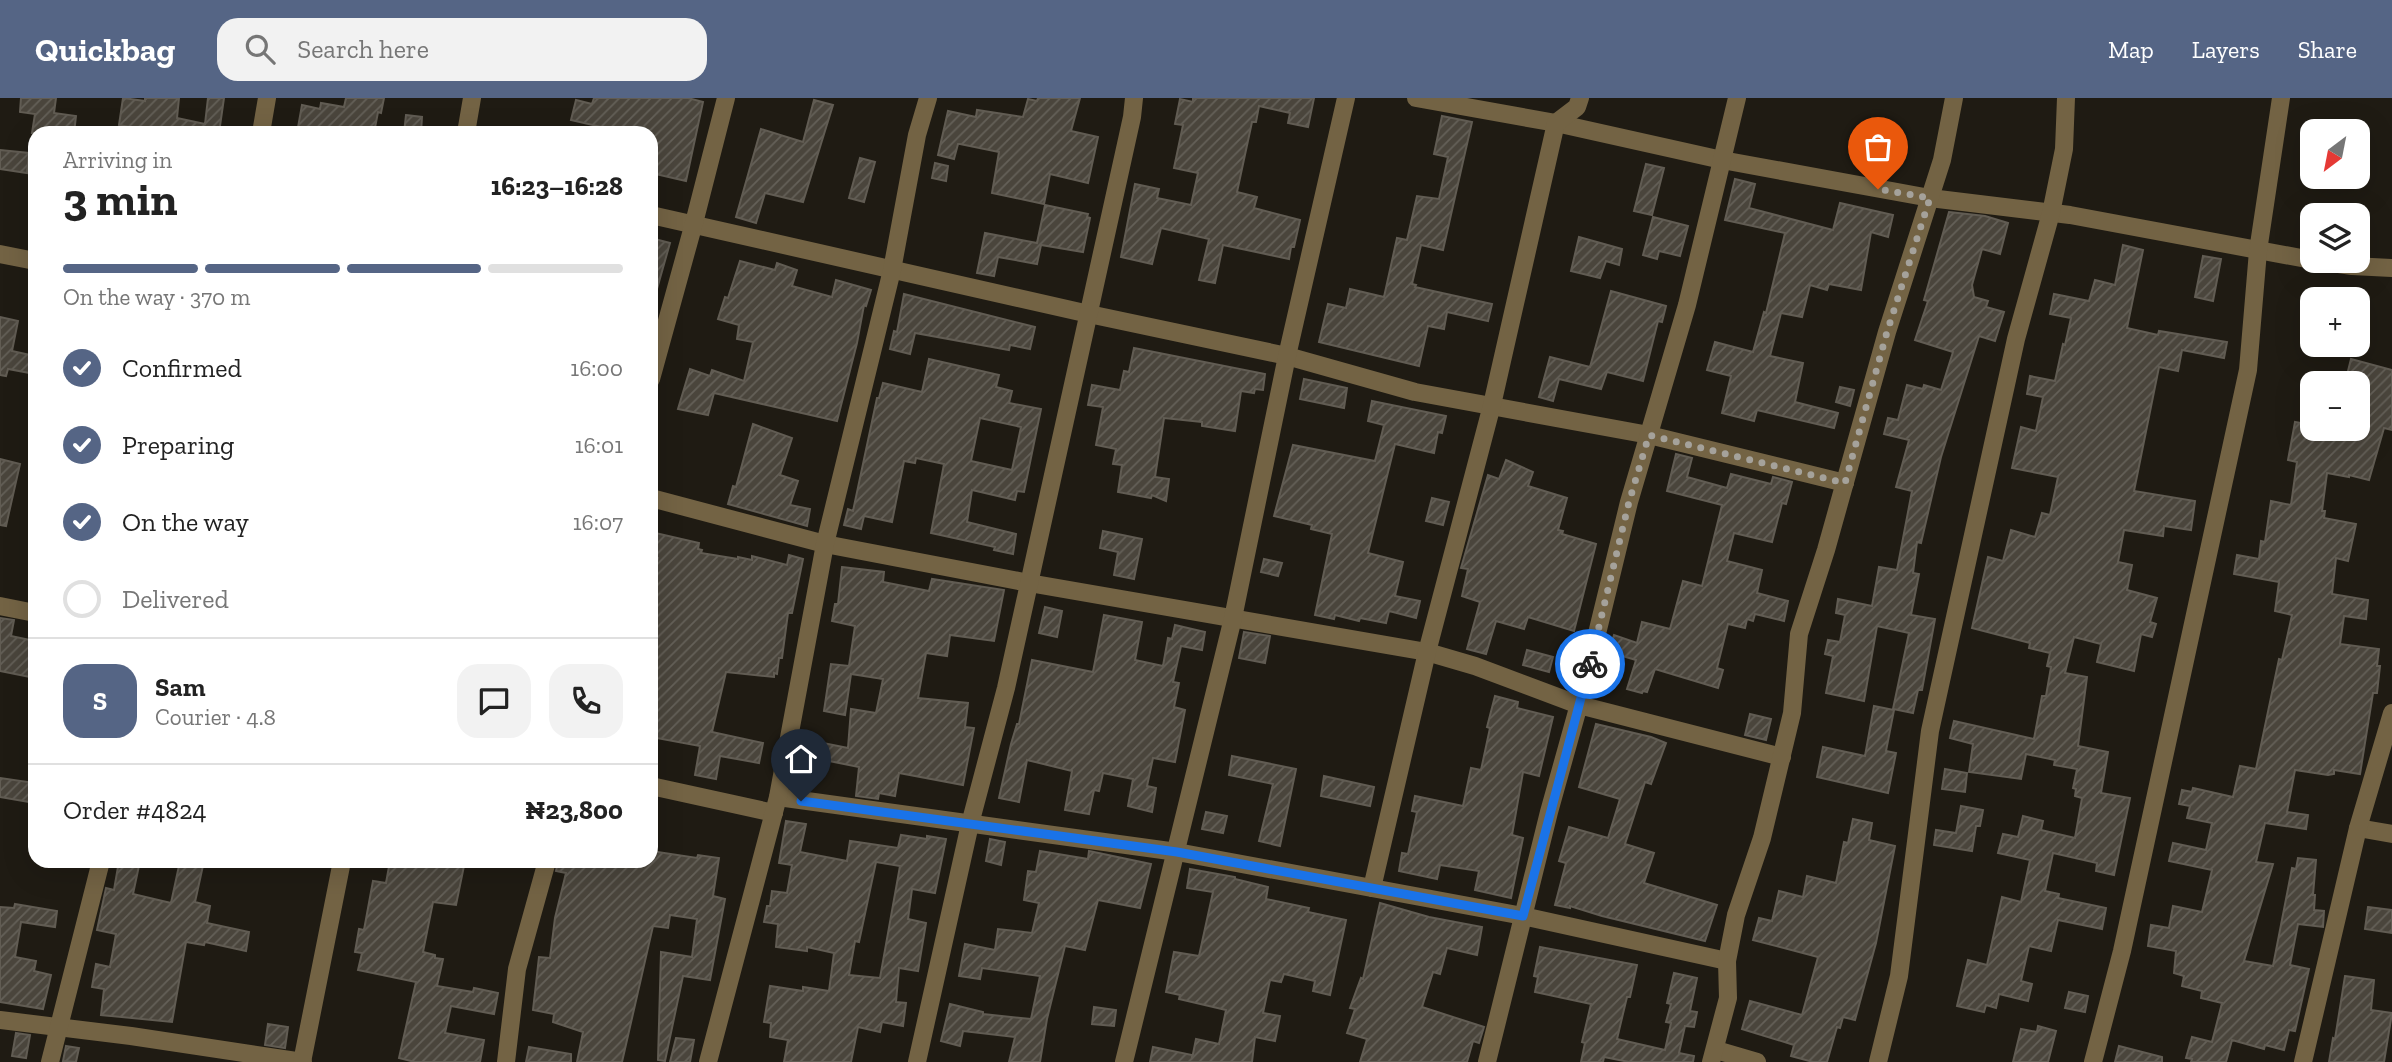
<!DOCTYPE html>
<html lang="en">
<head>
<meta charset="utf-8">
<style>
  body { margin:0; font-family:"Zilla Slab",serif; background:#f2f2f2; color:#222; height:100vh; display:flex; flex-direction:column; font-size:26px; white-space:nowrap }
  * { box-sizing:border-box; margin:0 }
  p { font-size:23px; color:#767676 }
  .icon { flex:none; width:38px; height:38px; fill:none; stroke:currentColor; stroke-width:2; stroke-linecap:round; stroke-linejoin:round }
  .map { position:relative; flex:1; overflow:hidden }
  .details { position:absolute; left:28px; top:28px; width:630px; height:742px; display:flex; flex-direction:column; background:#fff; border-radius:21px; box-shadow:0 7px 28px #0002 }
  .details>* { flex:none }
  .needle { width:46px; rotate:212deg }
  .fabs { position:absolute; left:2300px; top:21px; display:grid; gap:14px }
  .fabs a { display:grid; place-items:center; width:70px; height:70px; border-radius:14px; background:#fff; box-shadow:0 7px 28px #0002; font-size:35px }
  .pin { position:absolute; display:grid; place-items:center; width:60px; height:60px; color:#fff; margin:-72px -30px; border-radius:50% 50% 50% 0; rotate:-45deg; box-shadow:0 0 7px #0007 }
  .pin .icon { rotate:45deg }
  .courier { position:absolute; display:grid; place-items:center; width:70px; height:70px; margin:-35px; border:5px solid #1a73e8; border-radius:50%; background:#fff; color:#222; box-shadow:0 2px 9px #0007 }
  .summary em { font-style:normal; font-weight:800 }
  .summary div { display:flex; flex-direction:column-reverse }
  .summary { display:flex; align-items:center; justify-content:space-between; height:119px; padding:0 35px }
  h1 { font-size:46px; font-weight:800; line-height:52px }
  .bar { display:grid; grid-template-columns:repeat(4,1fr); gap:10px 7px; align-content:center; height:84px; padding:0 35px }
  .bar i { height:9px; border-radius:5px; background:#e0e0e0 }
  .bar .on { background:#556585 }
  .bar p { grid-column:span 4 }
  .line { display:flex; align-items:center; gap:18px; padding:0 35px; border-top:2px solid #e0e0e0 }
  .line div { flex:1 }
  .round { display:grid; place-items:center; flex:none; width:74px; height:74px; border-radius:21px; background:#f2f2f2 }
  ol { padding:0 35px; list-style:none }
  li { display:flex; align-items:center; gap:21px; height:77px }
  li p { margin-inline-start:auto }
  li .icon { padding:7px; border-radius:50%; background:#556585; color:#fff; stroke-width:4 }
  li:last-child { color:#767676 }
  li i { width:38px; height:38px; border:4px solid #e0e0e0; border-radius:50% }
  header { display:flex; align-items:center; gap:42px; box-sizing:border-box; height:98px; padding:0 35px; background:#556585; color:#fff }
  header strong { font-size:33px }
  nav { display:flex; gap:38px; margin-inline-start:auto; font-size:24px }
  .search { width:490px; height:63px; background:#f2f2f2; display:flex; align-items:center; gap:18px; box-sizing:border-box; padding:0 24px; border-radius:21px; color:#767676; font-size:26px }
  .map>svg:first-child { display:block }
  .building { fill:url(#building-hatch); stroke:#615c53; stroke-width:2; fill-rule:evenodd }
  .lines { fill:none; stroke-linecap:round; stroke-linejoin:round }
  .minor { stroke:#736344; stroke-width:18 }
  .done { stroke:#a5a29b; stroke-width:7; stroke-dasharray:0 12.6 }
  .route { stroke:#1a73e8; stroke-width:9 }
</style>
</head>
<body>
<header>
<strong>Quickbag</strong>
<div class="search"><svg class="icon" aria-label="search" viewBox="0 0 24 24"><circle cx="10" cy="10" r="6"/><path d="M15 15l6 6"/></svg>Search here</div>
<nav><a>Map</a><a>Layers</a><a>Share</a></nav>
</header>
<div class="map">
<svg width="2392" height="964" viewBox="0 0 2392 964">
  <defs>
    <pattern id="building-hatch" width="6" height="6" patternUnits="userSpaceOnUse" patternTransform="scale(1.75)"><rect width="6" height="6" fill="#4a453c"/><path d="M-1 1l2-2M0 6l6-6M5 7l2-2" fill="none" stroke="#646058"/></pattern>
  </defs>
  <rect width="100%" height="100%" fill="#1f1b13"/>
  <g class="building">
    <polygon points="21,0 56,0 54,15 76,18 74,35 32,35 35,16 20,14"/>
    <polygon points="123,0 145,3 145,0 179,0 177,20 205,26 208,0 224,0 219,35 135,35 136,30 119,27"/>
    <polygon points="346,0 384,0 381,15 378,14 374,35 297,35 302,7 320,11 321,5 344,9"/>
    <polygon points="594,0 688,0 703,4 686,83 651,75 651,35 609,35 610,31 571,22 576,2 592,6"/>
    <polygon points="1038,0 1080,0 1071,33 1098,39 1088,85 1050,76 1044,106 992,95 999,54 960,46 958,46 954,61 938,57 948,13 976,19 977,12 1023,19 1028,1 1037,3"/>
    <polygon points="1193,0 1314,0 1308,29 1288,25 1290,15 1259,8 1256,24 1252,24 1237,94 1257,99 1254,110 1300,122 1294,149 1291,149 1289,161 1223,147 1215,185 1199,182 1209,141 1161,130 1152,166 1121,159 1135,86 1159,91 1157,100 1191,107 1198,75 1174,70 1183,27 1175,26 1180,1 1193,4"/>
    <polygon points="814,2 833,7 803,104 765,95 756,125 736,119 761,31 803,44"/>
    <polygon points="406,17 422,19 421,35 404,35"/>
    <polygon points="1442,18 1472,24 1443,152 1421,147 1412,186 1416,187 1415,189 1492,206 1488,223 1447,214 1444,231 1428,228 1419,268 1319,244 1328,206 1346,210 1350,191 1384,199 1397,140 1407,142 1417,98 1439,101 1448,59 1434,56"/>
    <polygon points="0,52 29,55 27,75 0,71"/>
    <polygon points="860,60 875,64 864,104 849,100"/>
    <polygon points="935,65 948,68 946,83 932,80"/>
    <polygon points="1646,66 1664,70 1652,117 1634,113"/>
    <polygon points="1735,81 1755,86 1749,110 1833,132 1840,105 1893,117 1888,139 1871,134 1861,192 1829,186 1827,192 1810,187 1802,219 1781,215 1770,258 1803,265 1795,304 1838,315 1834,330 1757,312 1754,323 1722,315 1731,278 1707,272 1715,244 1753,254 1764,214 1766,215 1785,135 1725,122"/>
    <polygon points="1045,107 1088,116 1087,119 1090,120 1083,154 1041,147 1037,166 998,159 994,178 977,175 985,135 1037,145"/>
    <polygon points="1949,114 1985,118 2008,125 2000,156 1982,151 1972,187 1974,199 1988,203 1986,209 2004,214 1995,243 1979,238 1941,359 1921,445 1917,444 1913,475 1919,476 1911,517 1935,521 1922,592 1918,592 1913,615 1893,611 1909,535 1877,528 1864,603 1826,595 1833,558 1825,556 1828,542 1840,544 1845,517 1836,515 1838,501 1872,508 1879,469 1897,472 1912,393 1896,389 1909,342 1884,336 1888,320 1898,322 1907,287 1923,291 1924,287 1941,292 1953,254 1915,242 1928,203 1924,202"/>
    <polygon points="1653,119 1688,128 1680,158 1659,153 1657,161 1643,157"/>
    <polygon points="1579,139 1622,151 1619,167 1606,163 1600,180 1571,173"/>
    <polygon points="651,140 670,145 655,198 651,197"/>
    <polygon points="2123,147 2143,152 2127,230 2158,237 2159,233 2227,244 2224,260 2182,252 2178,273 2159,269 2134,393 2195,403 2191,432 2164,428 2163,438 2124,432 2118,464 2132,467 2127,492 2157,500 2150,524 2156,526 2152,539 2141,536 2134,573 2097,564 2101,546 2074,539 2065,575 2087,579 2078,648 2108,654 2101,695 2130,700 2114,777 2096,773 2097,765 2053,755 2045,793 2059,796 2058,800 2106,810 2102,831 2058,822 2051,853 2029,848 2021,883 2032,886 2028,903 1999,896 1996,910 1986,907 1984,914 1957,908 1968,862 1987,867 2002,799 2021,804 2030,762 1998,755 2003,736 2018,739 2023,718 2043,723 2041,732 2075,740 2082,700 2075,698 2076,691 2073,690 2077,671 2054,667 2055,662 2026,656 2021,681 1969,674 1973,646 1950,640 1954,623 2034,641 2042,598 2046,598 2051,569 2047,568 2050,555 2029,550 2030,545 1972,530 1988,459 2003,463 2011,432 2035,439 2042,415 2050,417 2058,379 2012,370 2021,329 2036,333 2043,299 2027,296 2030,278 2055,283 2063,246 2065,247 2071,220 2050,216 2054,196 2089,203 2095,182 2115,187"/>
    <polygon points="2203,158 2221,161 2213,203 2195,199"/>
    <polygon points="740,163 775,172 777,165 797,172 792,188 832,199 836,182 871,192 866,208 864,207 857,245 837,323 714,295 708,317 678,311 690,271 710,278 712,272 744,283 753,244 737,241 739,227 718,221 725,199 728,200"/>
    <polygon points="1611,193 1666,208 1662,224 1658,223 1643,283 1607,274 1601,291 1559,281 1553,303 1539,299 1550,259 1590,269"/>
    <polygon points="904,196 1035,229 1030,251 1010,247 1009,252 915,235 910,256 890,251 894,233 897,234"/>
    <polygon points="0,219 18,223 12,253 35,258 35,276 8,271 6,278 0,277"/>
    <polygon points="1134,250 1265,276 1263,292 1255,291 1254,295 1241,293 1235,333 1202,328 1202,324 1164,320 1155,379 1169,381 1166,403 1152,397 1151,400 1118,394 1122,367 1113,366 1116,351 1096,347 1103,309 1088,307 1092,287 1120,292 1124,273 1129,274"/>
    <path d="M929 261 999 277 996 289 1012 293 1009 305 1041 311 1024 394 1017 393 1015 402 972 392 967 424 1016 436 1013 456 994 452 995 449 931 435 944 366 916 360 915 365 904 363 892 424 864 418 861 431 844 427 848 411 853 413 877 300H879L883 285 922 294ZM980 320 1021 329 1012 372 971 363Z"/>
    <polygon points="2351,261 2392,272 2392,332 2384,330 2369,382 2349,377 2349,379 2327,375 2322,413 2325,413 2324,420 2356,426 2348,463 2336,460 2332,496 2368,502 2366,521 2344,518 2340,546 2379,551 2377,568 2380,568 2377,595 2373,595 2360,676 2334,672 2334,676 2328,677 2295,672 2287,714 2308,717 2306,731 2265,725 2256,764 2273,766 2244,863 2273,868 2292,770 2296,771 2298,760 2316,762 2313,797 2315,797 2314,812 2324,813 2323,829 2298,826 2290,867 2309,871 2295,933 2289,932 2284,952 2265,947 2264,951 2232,942 2226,964 2191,964 2192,961 2186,960 2192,939 2212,944 2222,905 2201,900 2202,893 2182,888 2184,878 2174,875 2176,853 2148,848 2151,827 2169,830 2173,808 2202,814 2212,772 2169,763 2173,745 2206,752 2212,725 2187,720 2190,708 2179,706 2182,692 2192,694 2193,690 2233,699 2240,668 2256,671 2279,561 2282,562 2292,517 2275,513 2279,484 2234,476 2237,457 2259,461 2261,443 2265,444 2271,403 2291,407 2297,364 2288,362 2295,324 2312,327 2312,331 2357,331 2357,285 2345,285"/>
    <polygon points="1304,281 1347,290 1344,310 1300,301"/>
    <polygon points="1840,289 1854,292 1850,308 1836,304"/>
    <polygon points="1372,303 1446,318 1442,335 1438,334 1434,355 1395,346 1368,455 1403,464 1395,498 1420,503 1416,520 1389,513 1386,525 1360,520 1359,523 1335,517 1334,521 1315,517 1332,436 1311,431 1312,427 1274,418 1293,347 1375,363 1384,327 1368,323"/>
    <polygon points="753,326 792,340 780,377 798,383 790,407 810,411 807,428 728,406 733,388 736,389"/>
    <polygon points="1676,356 1692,360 1687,379 1727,390 1731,376 1771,386 1773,379 1792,384 1786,406 1782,405 1772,444 1734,435 1727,463 1762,472 1757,495 1788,503 1784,523 1755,516 1753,523 1747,521 1745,530 1728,526 1717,570 1723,572 1718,590 1655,571 1647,594 1643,593 1642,595 1627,591 1636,562 1609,554 1614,537 1637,545 1642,524 1670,531 1683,483 1702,488 1722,407 1667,393"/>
    <polygon points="0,361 20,366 6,428 0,427"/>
    <polygon points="1506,362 1533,374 1528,388 1567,400 1558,432 1563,433 1562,436 1596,446 1574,533 1528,519 1524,531 1496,523 1486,556 1467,551 1480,504 1462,498 1468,471 1461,470 1488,377 1499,381"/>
    <polygon points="1432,400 1449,404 1443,427 1426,423"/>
    <polygon points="1103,433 1142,441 1134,481 1114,477 1118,454 1100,450"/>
    <polygon points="651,434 699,445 698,451 702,452 701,455 738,461 738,459 752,462 752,458 787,467 789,457 803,461 792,515 788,515 782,560 779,560 777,576 774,575 774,579 726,574 712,634 763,645 759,665 720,658 716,681 695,677 700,648 651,639 651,488 658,460 651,458"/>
    <polygon points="1264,461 1282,465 1278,478 1261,474"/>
    <polygon points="842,469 884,474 883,484 929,493 932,481 1004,492 994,543 950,537 947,558 926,555 918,600 968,605 965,629 974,630 963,687 899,675 895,698 879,695 878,701 856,698 859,669 829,663 824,677 813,675 811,688 797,685 807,638 818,640 818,644 848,650 851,611 876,615 883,581 851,576 845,617 824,613 831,566 849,568 855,528 832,523 835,506 838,506"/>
    <polygon points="1045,509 1062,513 1057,539 1039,535"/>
    <polygon points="1104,517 1142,524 1135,562 1163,568 1168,540 1172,541 1175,527 1205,534 1202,552 1181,548 1173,584 1179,585 1174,609 1185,612 1175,664 1153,660 1147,688 1156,690 1152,714 1128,708 1133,681 1103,675 1099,693 1094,692 1089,716 1065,712 1072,673 1027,662 1019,704 999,700 1011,646 1017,626 1019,626 1032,562 1093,574"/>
    <polygon points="0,520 14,522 11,538 35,543 35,580 0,573"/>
    <polygon points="1244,534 1270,538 1265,565 1239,560"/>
    <polygon points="1527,552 1553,559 1549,574 1523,567"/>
    <polygon points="1495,598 1518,604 1517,610 1553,619 1539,678 1523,674 1512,737 1523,740 1511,800 1475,792 1479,773 1440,767 1437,781 1399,773 1402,755 1408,756 1417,714 1412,713 1415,698 1463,708 1471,670 1481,672 1490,630 1487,629"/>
    <polygon points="1874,608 1894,612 1886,653 1896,655 1888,695 1817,679 1823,649 1865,658"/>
    <polygon points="1750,616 1771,621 1766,642 1745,637"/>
    <polygon points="1596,626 1651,639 1666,645 1651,686 1645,684 1625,746 1654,755 1644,785 1717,807 1705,843 1602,818 1570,808 1570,810 1555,807 1566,765 1559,763 1569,729 1608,740 1620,701 1579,689"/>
    <polygon points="1232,658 1296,671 1280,748 1259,743 1273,686 1229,677"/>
    <polygon points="1945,671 1967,675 1965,694 1942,691"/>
    <polygon points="1324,678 1374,689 1370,708 1321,698"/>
    <polygon points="0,680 35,685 35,705 0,699"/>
    <polygon points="1961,708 1983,712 1980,728 1976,728 1972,753 1934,747 1936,732 1956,735"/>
    <polygon points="1206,714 1227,718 1223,735 1202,731"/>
    <polygon points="1853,721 1872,725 1869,742 1895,748 1876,845 1855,922 1843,919 1840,930 1837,929 1827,964 1813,964 1791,958 1794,947 1742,931 1750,903 1802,917 1818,859 1753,842 1759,820 1772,823 1779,793 1803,799 1807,778 1836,785 1844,744 1848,745"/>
    <path d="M786 723 806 726 800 754 847 763 850 743 898 750 901 737 927 741V738L946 741 935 795 912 791 908 821 926 825 918 873 899 870 896 904 906 905 903 928 882 924 880 934 858 929 851 964H784L788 942 770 939 771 925 764 924 770 888 803 893V889L829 893 834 855 807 849V853L776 849 778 826 764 824 767 808H770L772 793 787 795 792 767 779 765ZM876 764 900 768 880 880 849 877 855 843 859 844Z"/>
    <polygon points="990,741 1005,744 1001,767 986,763"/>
    <polygon points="651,753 697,760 698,757 719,760 713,798 725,801 710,882 683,878 665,963 658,962 661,854 692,859 697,821 670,817 668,830 653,828 622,964 577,964 583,934 553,924 554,916 533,912 539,859 550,860 555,820 566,775 556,773 558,763 576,763 593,767 594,763 651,763"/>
    <polygon points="1040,753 1088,761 1089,753 1151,766 1140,810 1098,802 1085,852 1065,848 1047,921 1040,964 1009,964 1015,939 963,933 960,948 941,943 950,906 983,914 983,916 1031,921 1040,878 982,870 980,881 959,878 965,846 995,852 998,831 1032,835 1039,805 1024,802 1028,773 1036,774"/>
    <polygon points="119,763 140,763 133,796 171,805 180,763 204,763 195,804 210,808 207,825 249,834 246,853 205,844 204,847 186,844 172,924 101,917 104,891 92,889 96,866 110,869 116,836 97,832 106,790 114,792"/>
    <polygon points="390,763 465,763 456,807 433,804 423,854 435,857 435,860 443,861 437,888 473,894 474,890 498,895 494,916 451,908 445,935 484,942 480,964 415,964 399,960 416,884 358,872 362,855 355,854 359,831 364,832 373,783 386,785"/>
    <polygon points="1190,771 1235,779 1235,781 1268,789 1266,801 1309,810 1308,814 1346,822 1330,897 1313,893 1315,883 1284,876 1281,884 1270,882 1263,915 1280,918 1275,943 1255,939 1252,964 1150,964 1153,949 1192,957 1192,961 1196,941 1219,946 1226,912 1179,901 1180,897 1166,894 1174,854 1199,858 1213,794 1187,790"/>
    <polygon points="1380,805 1429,819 1482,829 1477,857 1447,850 1440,876 1433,874 1422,909 1484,929 1479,945 1473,943 1467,964 1360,964 1367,941 1347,935 1355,911 1350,910 1361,880 1363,881"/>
    <polygon points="15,806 57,813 55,829 21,824 15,859 36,863 34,873 51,877 43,911 0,904 0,809 14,810"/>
    <polygon points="2368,809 2392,812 2392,835 2365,831"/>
    <polygon points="1540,849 1637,867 1630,899 1627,899 1617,941 1665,952 1671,925 1666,924 1671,906 1667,905 1674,875 1697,880 1690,913 1697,914 1694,929 1685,928 1679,955 1694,958 1693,964 1629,964 1604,959 1603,964 1581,964 1585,945 1582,944 1591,906 1535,894 1538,879 1534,878"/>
    <polygon points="2345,878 2374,882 2371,912 2392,915 2384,964 2329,964 2333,940 2335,941"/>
    <polygon points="2069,894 2088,898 2085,914 2065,910"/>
    <polygon points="1094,909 1116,912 1114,928 1092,926"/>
    <polygon points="268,926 288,929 285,950 265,947"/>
    <polygon points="2038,928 2056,933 2048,964 2013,964 2021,931 2037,934"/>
    <polygon points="16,935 30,937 26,960 12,958"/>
    <polygon points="676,940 694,942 690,964 670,964"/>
    <polygon points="66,948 79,950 76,964 63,963"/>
    <polygon points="2119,948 2162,959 2162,964 2115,964"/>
    <polygon points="529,949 571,956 571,964 526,964"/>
  </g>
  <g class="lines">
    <g class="minor">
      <polyline points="1416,0 1556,25 1722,62 1930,100 2070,117 2312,162"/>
      <polyline points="261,35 267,0"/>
      <polyline points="466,35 472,0"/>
      <polyline points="651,117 1089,216 1287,258 1415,294 1649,337 1845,385"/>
      <polyline points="0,156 35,163"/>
      <polyline points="2319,163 2352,168 2392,170"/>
      <polyline points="651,281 694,125 726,0"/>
      <polyline points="651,400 825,446 1029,485 1427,554 1475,568 1579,607 1782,659"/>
      <polyline points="0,508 35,515"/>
      <polyline points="651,688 774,715"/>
      <polyline points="778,699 1177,754 1523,818 1727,863"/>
      <polyline points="2358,730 2392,736"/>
      <polyline points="1372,790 1427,554 1492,307 1556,25 1577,9 1580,0"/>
      <polyline points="0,922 131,938 303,964"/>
      <polyline points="1716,952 1757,964"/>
      <polyline points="50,964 101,763"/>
      <polyline points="302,964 342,763"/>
      <polyline points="506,964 517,871 547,763"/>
      <polyline points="708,964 778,699 825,446 892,172 917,37 928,0"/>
      <polyline points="917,964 970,726 1006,590 1132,19 1134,0"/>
      <polyline points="1124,964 1233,520 1287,258 1346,0"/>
      <polyline points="1487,964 1549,714 1585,585 1629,404 1687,207 1737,0"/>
      <polyline points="1711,964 1728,900 1727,863 1736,817 1762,740 1792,615 1799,536 1826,452 1887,234 1942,62 1954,0"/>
      <polyline points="1878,964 1899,878 1930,633 2016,241 2051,115 2064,51 2066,0"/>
      <polyline points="2093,964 2122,853 2248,272 2258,153 2281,0"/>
      <polyline points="2303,964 2358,730 2392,615"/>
    </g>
  </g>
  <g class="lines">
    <polyline class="done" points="1590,566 1629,404 1649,337 1845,385 1887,234 1930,100 1878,91"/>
    <polyline class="route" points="801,703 1177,754 1523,818 1590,566"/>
  </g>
</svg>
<div class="fabs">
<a><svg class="needle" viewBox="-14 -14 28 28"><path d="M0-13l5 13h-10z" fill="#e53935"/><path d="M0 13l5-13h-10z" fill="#767676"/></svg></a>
<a><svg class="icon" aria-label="layers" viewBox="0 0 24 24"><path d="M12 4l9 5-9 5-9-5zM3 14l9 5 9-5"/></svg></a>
<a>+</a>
<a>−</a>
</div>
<div class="pin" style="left:1878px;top:91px;background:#ea580c"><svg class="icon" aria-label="bag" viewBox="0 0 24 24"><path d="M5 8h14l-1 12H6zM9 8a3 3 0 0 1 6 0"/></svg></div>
<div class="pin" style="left:801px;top:703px;background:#1f2937"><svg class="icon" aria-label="home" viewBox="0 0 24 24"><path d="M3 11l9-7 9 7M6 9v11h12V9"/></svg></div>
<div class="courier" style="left:1590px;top:566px"><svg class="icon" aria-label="bike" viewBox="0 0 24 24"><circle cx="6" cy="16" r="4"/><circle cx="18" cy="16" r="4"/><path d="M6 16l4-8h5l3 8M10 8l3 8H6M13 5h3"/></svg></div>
<section class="details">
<div class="summary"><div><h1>3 min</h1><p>Arriving in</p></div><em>16:23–16:28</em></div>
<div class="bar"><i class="on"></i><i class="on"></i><i class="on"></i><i></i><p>On the way · 370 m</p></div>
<ol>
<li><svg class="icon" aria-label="check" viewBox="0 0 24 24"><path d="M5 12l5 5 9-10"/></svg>Confirmed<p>16:00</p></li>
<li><svg class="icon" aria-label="check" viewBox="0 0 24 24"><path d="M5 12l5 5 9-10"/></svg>Preparing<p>16:01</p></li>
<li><svg class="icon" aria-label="check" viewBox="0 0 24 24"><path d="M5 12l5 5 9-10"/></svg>On the way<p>16:07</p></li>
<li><i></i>Delivered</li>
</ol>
<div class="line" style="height:126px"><b class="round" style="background:#556585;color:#fff">S</b><div><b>Sam</b><p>Courier · 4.8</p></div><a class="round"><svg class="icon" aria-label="chat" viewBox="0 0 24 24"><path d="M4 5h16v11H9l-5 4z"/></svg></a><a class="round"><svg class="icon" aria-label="phone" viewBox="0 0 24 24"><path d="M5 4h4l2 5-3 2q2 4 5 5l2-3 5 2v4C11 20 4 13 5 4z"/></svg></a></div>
<div class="line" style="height:91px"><div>Order #4824</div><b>₦23,800</b></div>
</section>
</div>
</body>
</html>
